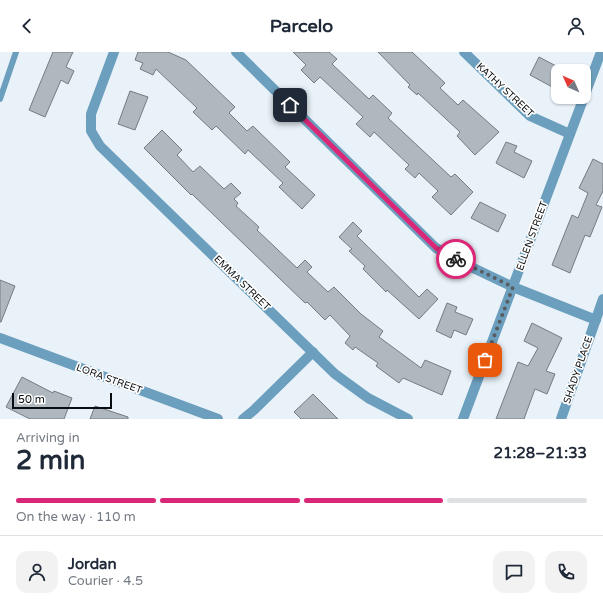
<!DOCTYPE html>
<html lang="en">
<head>
<meta charset="utf-8">
<style>
  body { margin:0; font-family:"Varela Round",sans-serif; background:#f2f2f3; color:#1f2937; height:100vh; display:flex; flex-direction:column; font-size:15px; white-space:nowrap }
  * { box-sizing:border-box; margin:0 }
  p { font-size:13px; color:#747a83 }
  .icon { flex:none; width:22px; height:22px; fill:none; stroke:currentColor; stroke-width:2; stroke-linecap:round; stroke-linejoin:round }
  .map { position:relative; height:367px; overflow:hidden }
  .panel { display:flex; flex-direction:column; background:#fff; flex:1 }
  .panel>* { flex:none }
  .needle { width:26px; rotate:315deg }
  .buttons { position:absolute; left:551px; top:12px; display:grid; gap:8px }
  .buttons a { display:grid; place-items:center; width:40px; height:40px; border-radius:8px; background:#fff; box-shadow:0 1px 3px #0004; font-size:20px }
  .scale { position:absolute; left:12px; bottom:10px; width:100px; box-sizing:border-box; padding-left:4px; border:2px solid #0a0d0f; border-top:0; font-size:11px; line-height:14px; white-space:nowrap; color:#0a0d0f; -webkit-text-stroke:3px #fff; paint-order:stroke }
  .pin { position:absolute; display:grid; place-items:center; width:34px; height:34px; color:#fff; margin:-17px; border-radius:8px; box-shadow:0 2px 6px #0006 }
  .courier { position:absolute; display:grid; place-items:center; width:40px; height:40px; margin:-20px; border:3px solid #db2777; border-radius:50%; background:#fff; color:#222; box-shadow:0 1px 5px #0007 }
  .head em { font-style:normal; font-weight:700 }
  .head div { display:flex; flex-direction:column-reverse }
  .head { display:flex; align-items:center; justify-content:space-between; height:68px; padding:0 16px }
  h1 { font-size:26px; font-weight:700; line-height:30px }
  .bar { display:grid; grid-template-columns:repeat(4,1fr); gap:6px 4px; align-content:center; height:48px; padding:0 16px }
  .bar i { height:5px; border-radius:3px; background:#e0e1e3 }
  .bar .selected { background:#db2777 }
  .bar p { grid-column:span 4 }
  .line { display:flex; align-items:center; gap:10px; padding:0 16px; border-top:1px solid #e0e1e3 }
  .line div { flex:1 }
  .round { display:grid; place-items:center; flex:none; width:42px; height:42px; border-radius:12px; background:#f2f2f3 }
  header { display:flex; justify-content:space-between; align-items:center; height:52px; padding:0 16px; background:#fff; font-size:18px; font-weight:700 }
  .map>svg:first-child { display:block }
  .building { fill:#afb8be; stroke:#747c82 }
  .lines { fill:none; stroke-linecap:round; stroke-linejoin:round }
  .service { stroke:#6c9fbe; stroke-width:6 }
  .minor { stroke:#6c9fbe; stroke-width:10 }
  .done { stroke:#585d61; stroke-width:4; stroke-dasharray:0 7.2 }
  .route { stroke:#db2777; stroke-width:5 }
  .labels { text-anchor:middle; dominant-baseline:central; stroke-width:3.5; stroke-linejoin:round; paint-order:stroke }
  .street-label { font-size:10px; fill:#0a0d0f; stroke:#fff }
</style>
</head>
<body>
<header><svg class="icon" aria-label="back" viewBox="0 0 24 24"><path d="M15 5l-7 7 7 7"/></svg>Parcelo<svg class="icon" aria-label="person" viewBox="0 0 24 24"><circle cx="12" cy="8" r="4"/><path d="M4 21q1-7 8-7t8 7"/></svg></header>
<div class="map">
<svg width="603" height="367" viewBox="0 0 603 367">
  <rect width="100%" height="100%" fill="#e9f2f9"/>
  <g class="building">
    <polygon points="53,0 73,0 66,15 74,19 68,32 61,28 45,65 29,58"/>
    <polygon points="138,0 168,0 186,8 235,55 229,61 247,79 253,74 290,110 285,115 315,143 302,157 279,135 283,131 248,98 245,102 216,74 212,78 193,60 197,56 156,17 153,23 140,17 143,11 135,8"/>
    <polygon points="293,0 329,0 337,7 332,12 369,47 373,43 392,61 388,66 451,125 455,122 473,140 451,163 432,145 438,139 419,121 415,126 405,117 409,113 374,80 370,85 356,72 363,65 320,25 314,31 301,18 306,13"/>
    <polygon points="378,0 412,0 445,31 440,36 458,53 463,48 499,80 475,103 457,84 460,80 418,41 417,43 408,35 410,33"/>
    <polygon points="539,5 558,15 558,38 530,23"/>
    <polygon points="130,39 148,45 135,78 118,72"/>
    <polygon points="162,78 182,98 177,103 193,120 200,114 224,137 231,131 241,141 234,147 238,151 236,154 259,175 257,178 297,216 305,208 312,215 307,220 328,240 334,235 361,262 383,279 379,285 421,316 425,308 451,319 442,343 403,326 399,331 376,314 378,311 355,295 353,298 345,291 350,284 330,263 325,268 307,250 305,251 192,142 191,143 144,96"/>
    <polygon points="506,90 517,94 514,100 532,109 524,126 503,115 496,111"/>
    <polygon points="593,107 603,112 603,139 596,153 602,155 590,185 585,183 570,221 552,213 572,163 578,166 588,141 579,136"/>
    <polygon points="480,150 506,163 498,180 471,166"/>
    <polygon points="353,170 362,179 357,184 419,245 427,237 438,247 419,267 387,238 386,240 363,217 365,214 349,199 352,197 339,185"/>
    <polygon points="0,228 15,234 1,270 0,270"/>
    <polygon points="447,251 457,255 455,260 473,267 466,283 454,278 451,286 436,279"/>
    <polygon points="532,271 562,286 546,319 555,322 547,342 535,337 524,367 496,367 518,310 528,314 538,296 524,289"/>
    <polygon points="22,325 53,341 54,339 72,346 64,367 30,367 6,355"/>
    <polygon points="313,342 338,367 301,367 294,360"/>
    <polygon points="95,354 128,365 128,367 90,367"/>
  </g>
  <g class="lines">
    <polyline class="service" points="0,47 16,0"/>
    <g class="minor">
      <polyline points="114,0 91,62 91,79 100,94 335,322 368,346 408,367"/>
      <polyline points="236,0 436,196 469,214 513,235 596,268"/>
      <polyline points="464,0 530,64 570,82"/>
      <polyline points="584,45 601,0"/>
      <polyline points="0,286 218,367"/>
      <polyline points="243,367 254,358 313,300"/>
      <polyline points="463,367 584,45"/>
      <polyline points="561,367 603,247"/>
    </g>
  </g>
  <g class="lines">
    <polyline class="done" points="456,207 513,235 485,308"/>
    <polyline class="route" points="290,53 436,196 456,207"/>
  </g>
  <g class="labels">
    <g class="street-label">
      <text transform="translate(505 38) rotate(43)">KATHY STREET</text>
      <text transform="translate(532 184) rotate(-70)">ELLEN STREET</text>
      <text transform="translate(242 231) rotate(44)">EMMA STREET</text>
      <text transform="translate(578 318) rotate(-71)">SHADY PLACE</text>
      <text transform="translate(109 327) rotate(20)">LORA STREET</text>
    </g>
  </g>
</svg>
<div class="buttons">
<a><svg class="needle" viewBox="-14 -14 28 28"><path d="M0-13l5 13h-10z" fill="#e53935"/><path d="M0 13l5-13h-10z" fill="#747a83"/></svg></a>
</div>
<div class="scale">50 m</div>
<div class="pin" style="left:485px;top:308px;background:#ea580c"><svg class="icon" aria-label="bag" viewBox="0 0 24 24"><path d="M5 8h14l-1 12H6zM9 8a3 3 0 0 1 6 0"/></svg></div>
<div class="pin" style="left:290px;top:53px;background:#1f2937"><svg class="icon" aria-label="home" viewBox="0 0 24 24"><path d="M3 11l9-7 9 7M6 9v11h12V9"/></svg></div>
<div class="courier" style="left:456px;top:207px"><svg class="icon" aria-label="bike" viewBox="0 0 24 24"><circle cx="6" cy="16" r="4"/><circle cx="18" cy="16" r="4"/><path d="M6 16l4-8h5l3 8M10 8l3 8H6M13 5h3"/></svg></div>
</div>
<section class="panel">
<div class="head"><div><h1>2 min</h1><p>Arriving in</p></div><em>21:28–21:33</em></div>
<div class="bar"><i class="selected"></i><i class="selected"></i><i class="selected"></i><i></i><p>On the way · 110 m</p></div>
<div class="line" style="height:72px"><a class="round"><svg class="icon" aria-label="person" viewBox="0 0 24 24"><circle cx="12" cy="8" r="4"/><path d="M4 21q1-7 8-7t8 7"/></svg></a><div><b>Jordan</b><p>Courier · 4.5</p></div><a class="round"><svg class="icon" aria-label="chat" viewBox="0 0 24 24"><path d="M4 5h16v11H9l-5 4z"/></svg></a><a class="round"><svg class="icon" aria-label="phone" viewBox="0 0 24 24"><path d="M5 4h4l2 5-3 2q2 4 5 5l2-3 5 2v4C11 20 4 13 5 4z"/></svg></a></div>
</section>
</body>
</html>
